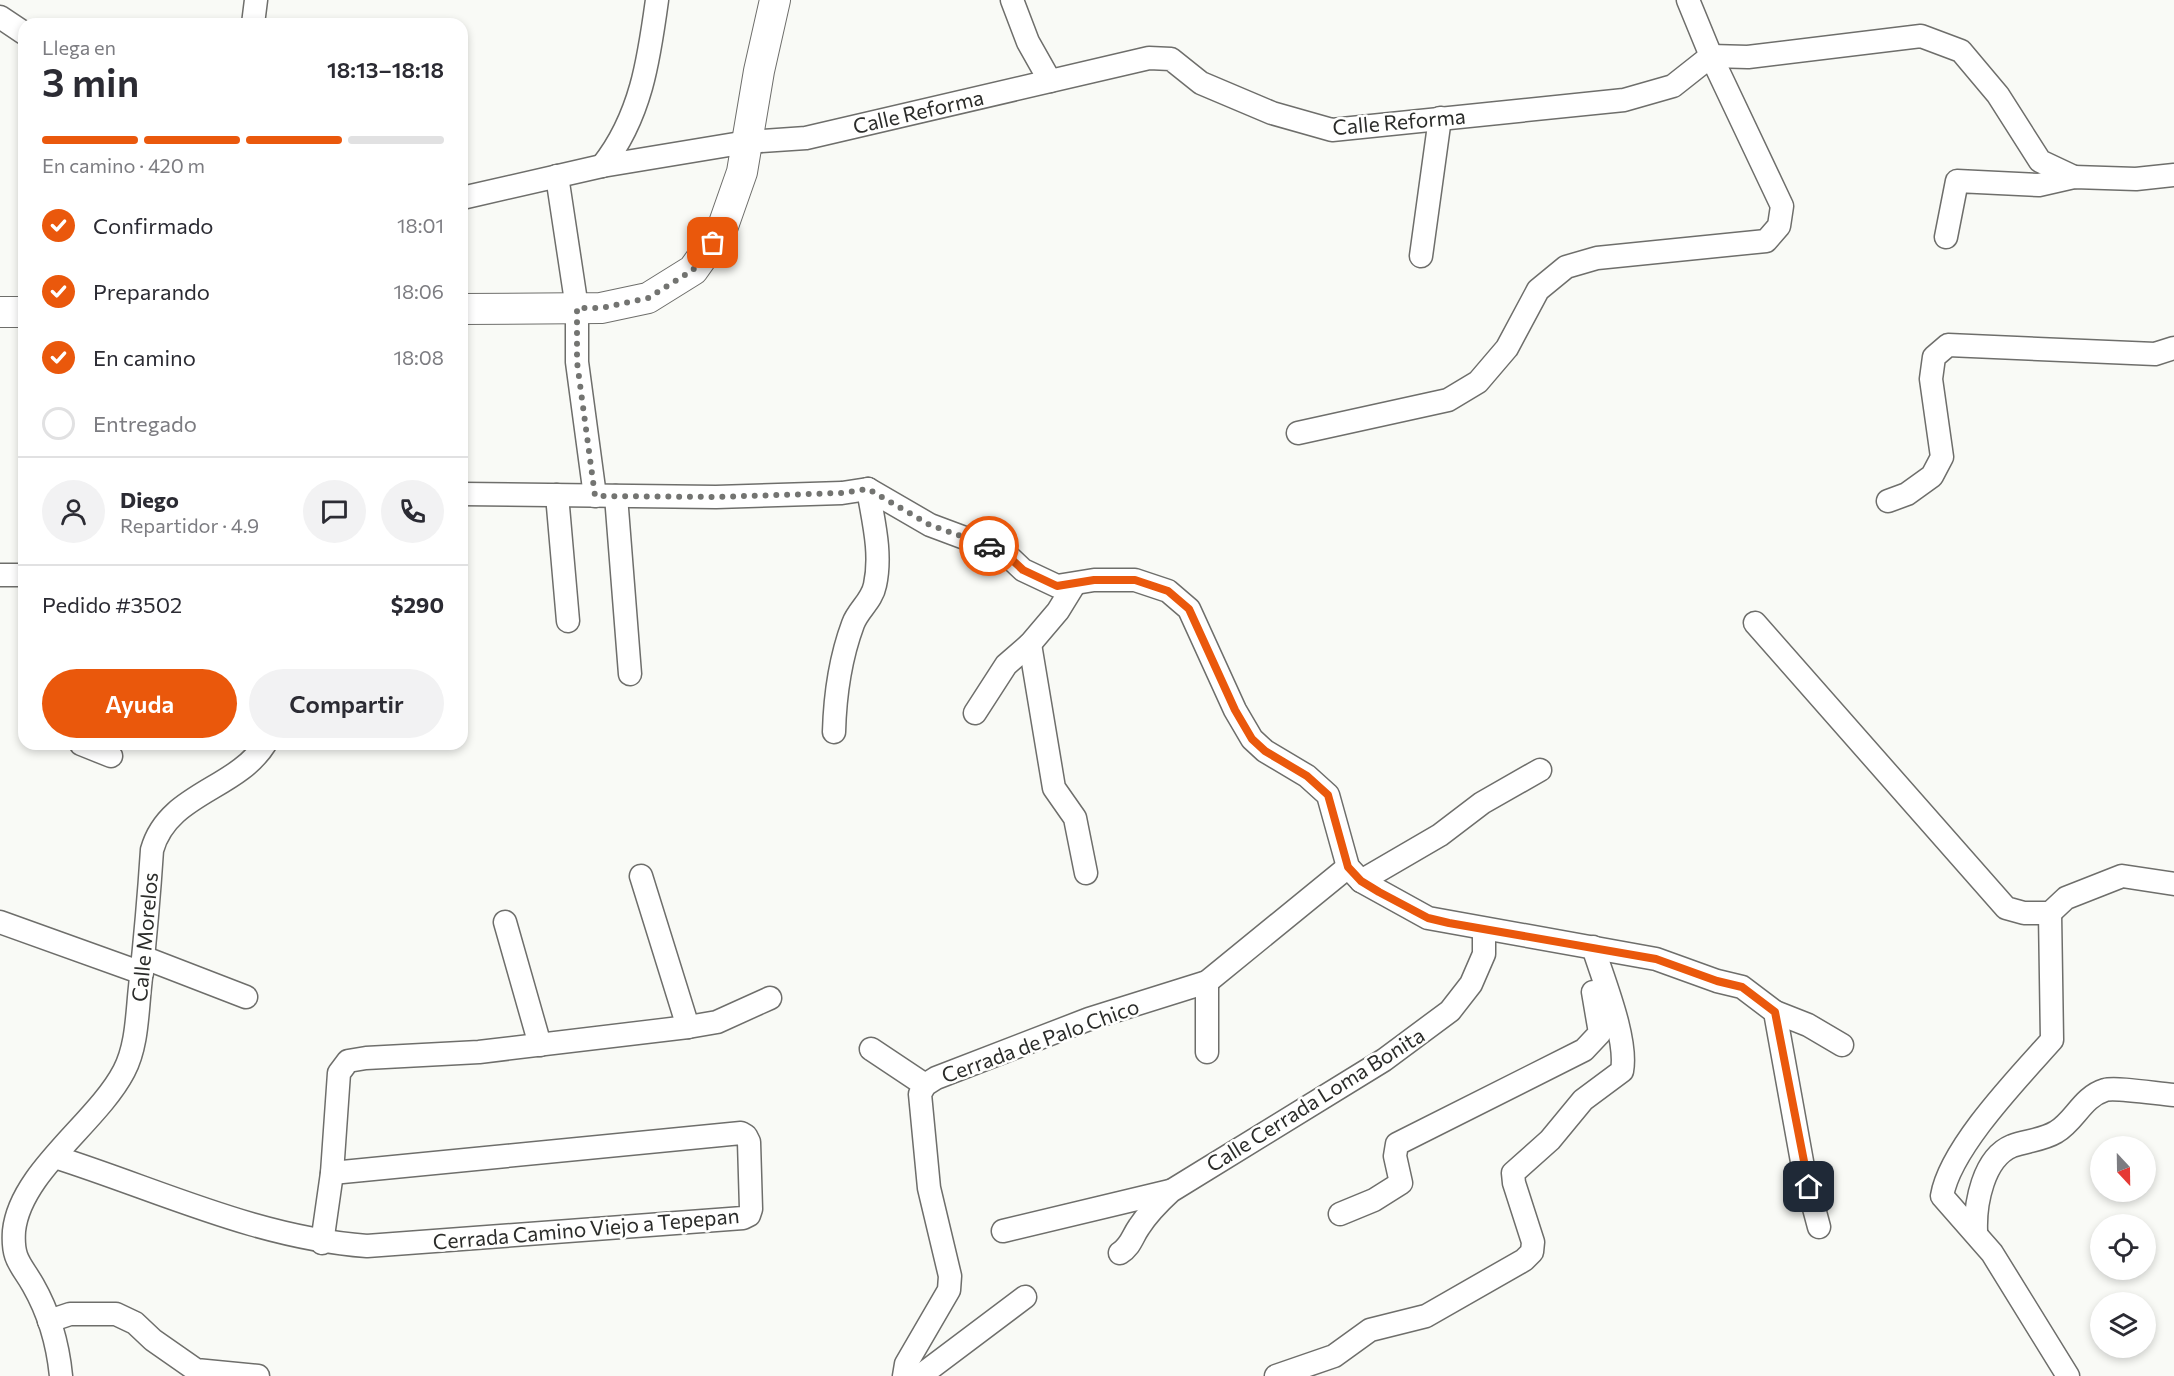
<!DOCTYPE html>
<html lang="es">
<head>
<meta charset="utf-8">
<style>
  body { margin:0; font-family:Commissioner,sans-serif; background:#f2f2f3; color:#2b2b33; height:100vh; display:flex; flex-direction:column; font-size:22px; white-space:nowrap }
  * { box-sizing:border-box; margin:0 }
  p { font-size:20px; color:#7c7c81 }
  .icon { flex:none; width:33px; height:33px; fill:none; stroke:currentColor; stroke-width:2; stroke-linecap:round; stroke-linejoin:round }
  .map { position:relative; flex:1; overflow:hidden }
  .side { position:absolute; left:18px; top:18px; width:450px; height:732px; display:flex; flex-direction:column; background:#fff; border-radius:18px; box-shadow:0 3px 9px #0003 }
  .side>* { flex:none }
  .needle { width:39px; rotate:158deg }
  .buttons { position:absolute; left:2090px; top:1136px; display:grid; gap:12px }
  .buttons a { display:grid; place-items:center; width:66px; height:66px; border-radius:50%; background:#fff; box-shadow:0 3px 9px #0003; font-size:30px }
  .pin { position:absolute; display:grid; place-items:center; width:51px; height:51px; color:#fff; margin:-26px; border-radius:12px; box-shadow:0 3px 9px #0006 }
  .courier { position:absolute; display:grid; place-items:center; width:60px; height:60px; margin:-30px; border:4px solid #ea580c; border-radius:50%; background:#fff; color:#222; box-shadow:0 2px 8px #0007 }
  .overview em { font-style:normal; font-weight:600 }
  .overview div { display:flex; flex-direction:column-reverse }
  .overview { display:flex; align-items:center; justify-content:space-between; height:102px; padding:0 24px }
  h1 { font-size:39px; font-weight:600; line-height:45px }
  .bar { display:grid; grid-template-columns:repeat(4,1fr); gap:9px 6px; align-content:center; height:72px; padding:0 24px }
  .bar i { height:8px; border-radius:4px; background:#e1e1e2 }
  .bar .active { background:#ea580c }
  .bar p { grid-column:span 4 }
  .line { display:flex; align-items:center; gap:15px; padding:0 24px; border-top:2px solid #e1e1e2 }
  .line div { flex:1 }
  .round { display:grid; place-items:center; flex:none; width:63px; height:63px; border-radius:32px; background:#f2f2f3 }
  ol { padding:0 24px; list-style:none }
  li { display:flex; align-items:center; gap:18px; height:66px }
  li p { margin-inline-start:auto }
  li .icon { padding:6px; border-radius:50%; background:#ea580c; color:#fff; stroke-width:4 }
  li:last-child { color:#7c7c81 }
  li i { width:33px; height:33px; border:3px solid #e1e1e2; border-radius:50% }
  .primary-button { display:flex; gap:12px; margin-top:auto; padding:12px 24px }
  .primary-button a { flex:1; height:69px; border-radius:36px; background:#ea580c; color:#fff; font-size:24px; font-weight:600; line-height:69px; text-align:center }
  .primary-button a+a { background:#f2f2f3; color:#2b2b33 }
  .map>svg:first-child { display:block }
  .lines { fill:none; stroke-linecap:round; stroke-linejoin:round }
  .minor-casing { stroke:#6e6e6b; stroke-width:25 }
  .major-casing { stroke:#6e6e6b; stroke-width:32 }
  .minor { stroke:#fff; stroke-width:22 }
  .major { stroke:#fff; stroke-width:30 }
  .done { stroke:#737471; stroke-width:6; stroke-dasharray:0 10.8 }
  .route { stroke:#ea580c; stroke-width:8 }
  .labels { text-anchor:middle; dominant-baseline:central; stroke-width:5; stroke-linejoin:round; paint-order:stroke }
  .street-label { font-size:21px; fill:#2b2c2a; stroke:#fffffe }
</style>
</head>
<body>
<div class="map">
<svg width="2174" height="1376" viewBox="0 0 2174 1376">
  <rect width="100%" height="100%" fill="#f9faf6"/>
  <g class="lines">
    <defs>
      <g id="minor">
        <polyline points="1012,0 1028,42 1050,81"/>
        <polyline points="0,17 24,33"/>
        <polyline points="253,24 256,0"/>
        <path d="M602 166C641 117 649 59 657 0"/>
        <polyline points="557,176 577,308 577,362 595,496"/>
        <polyline points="462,198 602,166 747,142 806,138 1149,58 1171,59 1201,83 1272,113 1332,130 1624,100 1673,86 1711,56 1748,57 1921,36 1961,51 1998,95 2040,161 2074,177"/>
        <polyline points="1946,237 1957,181 2039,185 2074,177 2136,179 2174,175"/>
        <polyline points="1421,256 1440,118"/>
        <polyline points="1298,433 1448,400 1478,382 1507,348 1538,290 1566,267 1597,258 1766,241 1779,226 1782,206 1711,56 1688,0"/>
        <polyline points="462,494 716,497 842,493 868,489 930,525 1005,553 1023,570 1057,586 1094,580 1135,580 1168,591 1189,609 1235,710 1252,739 1265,751 1307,776 1328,795 1348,867 1361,881 1428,918 1656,959 1717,981 1742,987 1775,1012 1803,1167 1819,1227"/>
        <polyline points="557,495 568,621"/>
        <polyline points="616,496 630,674"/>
        <polyline points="1888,501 1907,494 1932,476 1942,457 1931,379 1934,357 1948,345 2155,354 2174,348"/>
        <polyline points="0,575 24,575"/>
        <polyline points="1755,623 2006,908 2024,913 2050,913 2066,898 2122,876 2174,884"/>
        <polyline points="1030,644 1054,788 1075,818 1086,873"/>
        <polyline points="975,713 1006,665 1030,644 1058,611 1074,585"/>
        <path d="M834 732C835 695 840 659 853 624 858 610 872 601 875 585 882 553 873 520 868 489"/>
        <polyline points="81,744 111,756"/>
        <polyline points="641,876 688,1027"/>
        <polyline points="1361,881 1440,835 1482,803 1540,770"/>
        <path d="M2050 913 2052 1040C2019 1077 1950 1148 1942 1196L1992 1253 2068 1376"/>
        <polyline points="0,922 142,973"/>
        <polyline points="505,922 540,1045"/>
        <polyline points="145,958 246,997"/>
        <polyline points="1775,1012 1808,1025 1842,1045"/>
        <polyline points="871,1049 925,1085"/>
        <polyline points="1207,1052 1207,982"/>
        <path d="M55 1157C159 1190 257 1238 367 1246L743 1218 749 1215 751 1209 749 1142 746 1136 741 1133 332 1173"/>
        <polyline points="1340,1214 1374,1200 1401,1183 1395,1156 1397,1144 1584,1050 1600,1033 1593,992"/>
        <polyline points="1003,1231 1170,1191"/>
        <path d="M1976 1231C1975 1204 1983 1158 2012 1146 2026 1141 2043 1140 2056 1132 2075 1121 2082 1097 2105 1090 2116 1087 2159 1094 2174 1095"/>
        <polyline points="322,1243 332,1173 339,1073 348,1061 366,1058 479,1052 688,1027 717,1022 770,998"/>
        <path d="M1120 1253C1131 1246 1132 1237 1139 1227 1148 1213 1159 1202 1171 1191L1384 1060 1450 1011 1471 984 1484 954V930"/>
        <polyline points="49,1321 70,1314 116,1314 135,1323 153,1340 196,1370 258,1376"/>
        <path d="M61 1376C58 1345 49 1313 33 1285 21 1264 12 1260 14 1231 20 1172 97 1123 124 1071 137 1046 137 1015 140 987 145 941 149 896 152 850 168 793 236 790 265 744"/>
        <polyline points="904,1376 906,1364 949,1290 950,1276 929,1188 920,1094 925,1085 936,1078 1089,1019 1207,982 1348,867"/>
        <polyline points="920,1376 1025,1297"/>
        <path d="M1276 1376 1334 1356 1370 1330 1426 1316 1524 1260 1532 1252 1533 1242 1514 1183 1513 1173 1550 1140 1583 1100 1622 1071C1628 1039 1603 979 1593 947"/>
      </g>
      <g id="major">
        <polyline points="462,309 601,308 648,298 693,270 722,229 742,172 759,71 775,0"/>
        <polyline points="0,312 24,312"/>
      </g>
    </defs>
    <use href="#minor" class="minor-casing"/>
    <use href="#major" class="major-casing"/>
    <use href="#minor" class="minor"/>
    <use href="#major" class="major"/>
  </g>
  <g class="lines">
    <polyline class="done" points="713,243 693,270 648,298 601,308 577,308 577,362 595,496 716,497 842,493 868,489 930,525 989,546"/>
    <polyline class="route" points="989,546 1005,553 1023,570 1057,586 1094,580 1135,580 1168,591 1189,609 1235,710 1252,739 1265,751 1307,776 1328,795 1348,867 1361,881 1379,892 1428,918 1449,923 1656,959 1717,981 1742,987 1775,1012 1809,1187"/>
  </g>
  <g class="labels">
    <g class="street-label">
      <text transform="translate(918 111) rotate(-13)">Calle Reforma</text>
      <text transform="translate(1399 121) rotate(-5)">Calle Reforma</text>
      <text transform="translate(144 937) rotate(-85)">Calle Morelos</text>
      <text transform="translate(1040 1040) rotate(-20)">Cerrada de Palo Chico</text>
      <text transform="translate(1315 1099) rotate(-32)">Calle Cerrada Loma Bonita</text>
      <text transform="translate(586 1228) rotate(-5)">Cerrada Camino Viejo a Tepepan</text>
    </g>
  </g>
</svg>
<div class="buttons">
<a><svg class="needle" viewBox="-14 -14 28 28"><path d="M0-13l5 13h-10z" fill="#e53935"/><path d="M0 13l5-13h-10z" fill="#7c7c81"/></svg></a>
<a><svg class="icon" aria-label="locate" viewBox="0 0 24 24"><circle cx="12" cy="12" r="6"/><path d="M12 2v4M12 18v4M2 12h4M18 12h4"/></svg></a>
<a><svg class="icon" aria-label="layers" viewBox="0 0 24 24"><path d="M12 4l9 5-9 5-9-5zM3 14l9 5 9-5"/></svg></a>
</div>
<div class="pin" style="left:713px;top:243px;background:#ea580c"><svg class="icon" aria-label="bag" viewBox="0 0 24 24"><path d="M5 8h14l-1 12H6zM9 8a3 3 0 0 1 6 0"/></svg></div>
<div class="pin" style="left:1809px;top:1187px;background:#1f2937"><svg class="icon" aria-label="home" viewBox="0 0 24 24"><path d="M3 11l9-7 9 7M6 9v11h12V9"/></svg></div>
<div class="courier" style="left:989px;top:546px"><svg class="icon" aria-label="car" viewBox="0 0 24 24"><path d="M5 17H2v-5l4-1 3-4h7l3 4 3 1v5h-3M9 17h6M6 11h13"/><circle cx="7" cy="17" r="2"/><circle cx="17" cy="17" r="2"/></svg></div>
<section class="side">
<div class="overview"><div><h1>3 min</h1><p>Llega en</p></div><em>18:13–18:18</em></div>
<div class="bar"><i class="active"></i><i class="active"></i><i class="active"></i><i></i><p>En camino · 420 m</p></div>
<ol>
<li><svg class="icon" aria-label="check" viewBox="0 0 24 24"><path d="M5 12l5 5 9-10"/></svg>Confirmado<p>18:01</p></li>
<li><svg class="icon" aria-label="check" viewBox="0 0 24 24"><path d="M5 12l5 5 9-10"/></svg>Preparando<p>18:06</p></li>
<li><svg class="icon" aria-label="check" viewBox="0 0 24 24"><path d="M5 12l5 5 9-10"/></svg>En camino<p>18:08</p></li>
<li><i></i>Entregado</li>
</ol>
<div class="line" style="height:108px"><a class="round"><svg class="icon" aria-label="person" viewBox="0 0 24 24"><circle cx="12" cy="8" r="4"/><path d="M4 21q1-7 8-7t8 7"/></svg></a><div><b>Diego</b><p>Repartidor · 4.9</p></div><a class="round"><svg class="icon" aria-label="chat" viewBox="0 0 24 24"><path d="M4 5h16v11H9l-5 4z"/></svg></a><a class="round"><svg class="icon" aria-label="phone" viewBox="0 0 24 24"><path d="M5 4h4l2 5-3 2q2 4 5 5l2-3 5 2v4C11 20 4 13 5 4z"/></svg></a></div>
<div class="line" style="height:78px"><div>Pedido #3502</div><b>$290</b></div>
<div class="primary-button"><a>Ayuda</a><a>Compartir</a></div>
</section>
</div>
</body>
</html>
